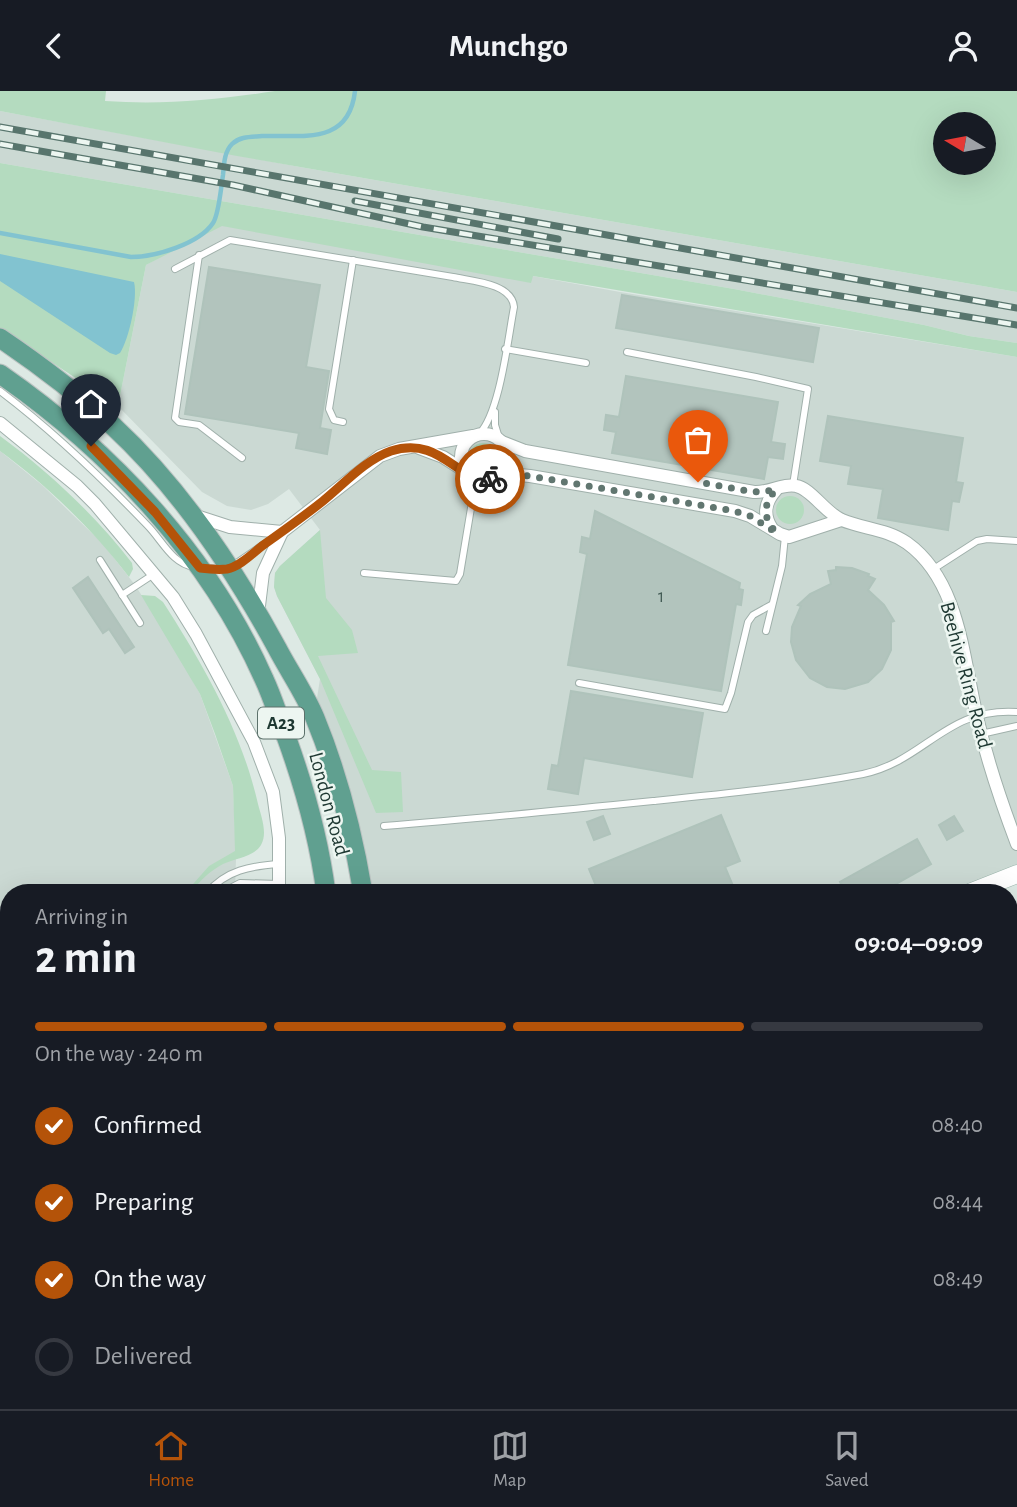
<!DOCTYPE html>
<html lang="en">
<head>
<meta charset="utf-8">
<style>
  body { margin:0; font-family:"Alegreya Sans",sans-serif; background:#242831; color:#f1f3f6; height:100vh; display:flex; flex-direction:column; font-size:26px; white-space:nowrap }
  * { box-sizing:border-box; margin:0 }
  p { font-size:23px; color:#9ea1a6 }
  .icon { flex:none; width:38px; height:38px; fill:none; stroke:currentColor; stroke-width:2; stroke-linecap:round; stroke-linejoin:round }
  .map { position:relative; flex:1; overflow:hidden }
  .side { position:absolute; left:0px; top:793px; width:1018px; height:527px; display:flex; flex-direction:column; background:#171b24; border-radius:28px 28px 0 0; box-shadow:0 7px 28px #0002 }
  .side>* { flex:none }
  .needle { width:46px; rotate:280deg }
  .controls { position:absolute; left:933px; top:21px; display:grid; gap:14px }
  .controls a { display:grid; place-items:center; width:63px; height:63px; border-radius:50%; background:#171b24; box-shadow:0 7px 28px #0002; font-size:35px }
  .pin { position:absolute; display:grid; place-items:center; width:60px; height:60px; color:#fff; margin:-72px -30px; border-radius:50% 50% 50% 0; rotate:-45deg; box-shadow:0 0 7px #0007 }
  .pin .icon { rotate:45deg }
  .courier { position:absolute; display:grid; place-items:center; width:70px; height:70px; margin:-35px; border:5px solid #b45309; border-radius:50%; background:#fff; color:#222; box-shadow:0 2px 9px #0007 }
  .summary em { font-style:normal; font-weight:600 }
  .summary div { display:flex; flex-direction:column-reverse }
  .summary { display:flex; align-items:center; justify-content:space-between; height:119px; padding:0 35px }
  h1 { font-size:46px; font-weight:600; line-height:52px }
  .bar { display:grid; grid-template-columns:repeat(4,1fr); gap:10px 7px; align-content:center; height:84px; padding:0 35px }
  .bar i { height:9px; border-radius:5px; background:#363941 }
  .bar .on { background:#b45309 }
  .bar p { grid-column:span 4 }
  ol { padding:0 35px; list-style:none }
  li { display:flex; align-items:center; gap:21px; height:77px }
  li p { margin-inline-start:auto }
  li .icon { padding:7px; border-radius:50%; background:#b45309; color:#fff; stroke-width:4 }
  li:last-child { color:#9ea1a6 }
  li i { width:38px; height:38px; border:4px solid #363941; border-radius:50% }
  header { display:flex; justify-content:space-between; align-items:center; height:91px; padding:0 35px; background:#171b24; font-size:32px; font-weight:600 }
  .menu { display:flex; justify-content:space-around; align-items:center; height:98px; border-top:2px solid #363941; background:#171b24; font-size:19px; color:#9ea1a6 }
  .menu a { display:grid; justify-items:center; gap:4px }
  .menu .on { color:#b45309 }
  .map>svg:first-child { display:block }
  .built { fill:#cbd9d3 }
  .green { fill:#b4dbbf; fill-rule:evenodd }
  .water { fill:#82c3d0 }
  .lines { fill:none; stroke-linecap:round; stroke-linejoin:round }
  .stream { stroke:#82c3d0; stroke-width:4.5 }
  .building { fill:#b2c4bd; stroke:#afc3bb; stroke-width:2 }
  .lane-casing { stroke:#a0b0ab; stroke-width:8 }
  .street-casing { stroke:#a0b0ab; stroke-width:14 }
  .secondary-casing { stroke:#9cb5ac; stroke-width:19 }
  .primary-casing { stroke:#bcc3c2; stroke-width:21 }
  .lane { stroke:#fff; stroke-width:6 }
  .street { stroke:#fff; stroke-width:12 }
  .secondary { stroke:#fff; stroke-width:18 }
  .primary { stroke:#60a090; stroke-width:19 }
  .rail-casing { stroke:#58756d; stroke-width:7 }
  .rail { stroke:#edf6f1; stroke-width:4.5; stroke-dasharray:13; stroke-linecap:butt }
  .done { stroke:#617670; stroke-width:7; stroke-dasharray:0 12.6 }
  .route { stroke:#b45309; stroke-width:9 }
  .labels { text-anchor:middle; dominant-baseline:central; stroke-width:5; stroke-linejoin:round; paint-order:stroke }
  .number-label { font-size:18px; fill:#435b55 }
  .shield { fill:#edf6f1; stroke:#5c716b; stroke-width:2 }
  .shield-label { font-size:19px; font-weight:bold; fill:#1e3832 }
  .street-label { font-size:21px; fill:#1e3832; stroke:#edf6f1 }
</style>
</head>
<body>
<header><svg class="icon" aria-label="back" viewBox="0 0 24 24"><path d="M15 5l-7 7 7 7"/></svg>Munchgo<svg class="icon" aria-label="person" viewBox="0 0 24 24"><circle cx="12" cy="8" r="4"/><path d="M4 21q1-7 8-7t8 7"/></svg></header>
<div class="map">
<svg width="1017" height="1318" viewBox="0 0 1017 1318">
  <rect width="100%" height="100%" fill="#dde9e4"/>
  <g class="built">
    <polygon points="0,20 300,76 1017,201 1017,252 969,245 924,234 734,198 0,72"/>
    <polygon points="225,129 620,201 1017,266 1017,783 970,802 363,801 314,626 320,588 277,505 274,496 275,482 280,475 320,439 289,398 268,413 251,419 227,415 202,401 118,315 146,174"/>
    <polygon points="0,360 42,394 103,453 135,494 172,552 200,603 233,695 236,767 235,801 9,802 9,1311 184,1311 184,1318 0,1318"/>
  </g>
  <g class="green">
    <path d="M0 0H106L105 10C163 14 218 9 275 0H1017V201L237 65 0 20ZM945 33H984V72H945Z"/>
    <polygon points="0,72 734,198 924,234 969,245 1017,252 1017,266 533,185 531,192 222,135 146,174 118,315 0,237"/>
    <path d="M0 345C49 381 95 424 132 472L133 478 129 486C93 439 48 395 0 360Z"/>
    <circle cx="483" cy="366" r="14"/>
    <circle cx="790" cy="419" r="14"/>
    <polygon points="320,439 326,507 352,539 358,562 318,565 372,679 401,681 403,721 376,722 320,588 277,505 274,496 275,482 280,475"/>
    <path d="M141 504 155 505 163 511C204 575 241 639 258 713 261 725 268 742 261 754 254 766 235 767 223 773 210 780 200 789 192 801H186L209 775 235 760 233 695 215 643 200 603Z"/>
    <polygon points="1017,826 1017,960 1010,932 1010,828"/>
    <polygon points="87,1311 216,1311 216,1318 86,1318"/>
  </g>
  <path class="water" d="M0 163 134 191C138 207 129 248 120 262L116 264 110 262 0 190Z"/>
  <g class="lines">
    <path class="stream" d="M0 142 131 166C155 166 199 153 213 132 219 123 221 96 223 84 224 74 224 61 232 53 240 45 252 46 262 45 304 44 349 54 355 0"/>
  </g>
  <g class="building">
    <polygon points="209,176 320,194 306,276 329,280 320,337 331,339 327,363 296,357 299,342 185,323"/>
    <polygon points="622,204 819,237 813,271 616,237"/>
    <polygon points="626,285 778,311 771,351 785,353 783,368 768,366 764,388 612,362 616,341 604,339 606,324 619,326"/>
    <polygon points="828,325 963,347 956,391 963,392 959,411 952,410 948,439 878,427 883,398 848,393 851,375 820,370"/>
    <polygon points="595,420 740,492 739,498 743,499 741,514 736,513 721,600 568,574 587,463 580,461 582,446 590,448"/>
    <polygon points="836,476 852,477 869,483 868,485 875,488 868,499 884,514 894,530 891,531 891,559 882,578 868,591 845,598 827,596 810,587 796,569 791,551 792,536 801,515 798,514 810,503 831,493 828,480 836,479"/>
    <polygon points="88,486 134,556 125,562 109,538 103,542 73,497"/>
    <polygon points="571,600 703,622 692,686 584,667 578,703 548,698 552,674 558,675"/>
    <polygon points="721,724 740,770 725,776 736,802 599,802 589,778"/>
    <polygon points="603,725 610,743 594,749 587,731"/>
    <polygon points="954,725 963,740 947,749 939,734"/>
    <polygon points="917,748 931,773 880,802 846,802 840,791"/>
  </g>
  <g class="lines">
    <defs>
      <g id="lane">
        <polyline points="199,164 175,327 179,331 199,334 242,367"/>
        <path d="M175 178 230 149 453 186C471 190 512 192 514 216 508 247 500 322 479 343"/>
        <polyline points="505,258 586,272"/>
        <polyline points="627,261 756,286 808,298 793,394"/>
        <path d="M0 300C53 340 101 386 147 434 162 449 172 473 194 476"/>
        <polyline points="495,321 495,334 499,347"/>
        <polyline points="343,331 334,329 329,318 353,169"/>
        <polyline points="100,469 140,532"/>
        <polyline points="204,477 228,478 277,444"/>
        <polyline points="932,479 977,450 987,448 1017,450"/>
        <polyline points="364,482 456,490 460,483 476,387"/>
        <polyline points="122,504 154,483"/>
        <polyline points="766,540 782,475 785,445"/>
        <polyline points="579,592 725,618 731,602 748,531 753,524 771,514"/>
        <polyline points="981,643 1017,635"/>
        <path d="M384 735C474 728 564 719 653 710 723 703 794 696 863 683 925 670 946 616 1017 621"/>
        <path d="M207 802C226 779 251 775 279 773"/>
        <polyline points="221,802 240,792 279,793"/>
        <polyline points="0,943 9,943"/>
        <polyline points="0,1094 9,1094"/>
        <polyline points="228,1318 228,1311"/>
      </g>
      <g id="street">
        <polyline points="0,332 77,395 95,413 173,506 196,543 254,651 273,701 279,747 279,802"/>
        <circle cx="484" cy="366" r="23"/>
        <path d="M502 351 525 360 754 401C770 402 783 392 796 395 811 397 825 422 842 429 864 438 887 438 907 452 960 490 963 568 977 626 987 669 1001 711 1017 753"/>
        <polyline points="419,357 443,366 465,380"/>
        <polyline points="490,388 509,383 530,385 735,420 750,425 780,443 789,446 841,429"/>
        <polyline points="193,424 230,436 282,441 380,365 399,358 473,345"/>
        <path d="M771 436C763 423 765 411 776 399"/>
        <polyline points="258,523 263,482 282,441"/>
      </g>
      <polyline id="secondary" points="969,802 1017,783"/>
      <g id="primary">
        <path d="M0 247C40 274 78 303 113 335 180 397 234 478 277 557 289 580 305 603 315 627 338 683 353 742 363 802"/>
        <path d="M0 283C111 360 209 464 264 588 273 607 279 628 287 648 305 698 319 748 326 802"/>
        <polyline points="342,1311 342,1318"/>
        <polyline points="364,1318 364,1311"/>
      </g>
    </defs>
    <use href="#lane" class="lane-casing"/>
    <use href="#street" class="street-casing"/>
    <use href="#secondary" class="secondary-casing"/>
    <use href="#primary" class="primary-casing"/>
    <use href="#lane" class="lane"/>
    <use href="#street" class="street"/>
    <use href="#secondary" class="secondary"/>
    <use href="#primary" class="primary"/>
    <defs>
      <g id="rail">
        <polyline points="0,36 1017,217"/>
        <polyline points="0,53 233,94 423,136 1017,234"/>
        <polyline points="355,110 558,148"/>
      </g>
    </defs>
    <use href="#rail" class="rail-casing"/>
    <use href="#rail" class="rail"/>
  </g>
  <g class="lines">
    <path class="done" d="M490 388 509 383 530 385 734 420 750 425 777 442C763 429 762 413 776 399L754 401 698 391"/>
    <path class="route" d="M91 355 155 421 200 477C208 478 218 479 227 478 239 476 252 463 262 455 283 440 303 426 323 410 344 393 365 369 391 360 441 344 457 392 490 388"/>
  </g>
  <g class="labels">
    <g class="number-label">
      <text x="661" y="506">1</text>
    </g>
    <rect class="shield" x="258" y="616.5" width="46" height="31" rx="5"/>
    <g class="shield-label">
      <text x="281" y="632">A23</text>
    </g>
    <g class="street-label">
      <text transform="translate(966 584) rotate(75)">Beehive Ring Road</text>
      <text transform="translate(329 713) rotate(75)">London Road</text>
    </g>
  </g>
</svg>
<div class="controls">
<a><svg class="needle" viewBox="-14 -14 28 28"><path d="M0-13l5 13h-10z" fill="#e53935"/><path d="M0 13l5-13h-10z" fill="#9ea1a6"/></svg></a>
</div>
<div class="pin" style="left:698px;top:391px;background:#ea580c"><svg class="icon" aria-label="bag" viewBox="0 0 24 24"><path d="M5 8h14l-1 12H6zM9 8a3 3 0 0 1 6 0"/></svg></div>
<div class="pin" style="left:91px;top:355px;background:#1f2937"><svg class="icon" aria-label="home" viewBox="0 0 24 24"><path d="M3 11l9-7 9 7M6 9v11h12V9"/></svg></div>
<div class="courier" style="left:490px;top:388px"><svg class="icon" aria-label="bike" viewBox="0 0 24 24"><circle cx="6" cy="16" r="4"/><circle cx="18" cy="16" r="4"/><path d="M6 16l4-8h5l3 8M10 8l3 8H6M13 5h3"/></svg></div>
<section class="side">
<div class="summary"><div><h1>2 min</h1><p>Arriving in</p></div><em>09:04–09:09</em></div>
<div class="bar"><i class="on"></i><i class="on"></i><i class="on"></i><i></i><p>On the way · 240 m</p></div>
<ol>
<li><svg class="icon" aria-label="check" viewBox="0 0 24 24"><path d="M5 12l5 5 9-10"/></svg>Confirmed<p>08:40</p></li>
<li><svg class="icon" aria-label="check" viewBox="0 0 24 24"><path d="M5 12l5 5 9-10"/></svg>Preparing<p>08:44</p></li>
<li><svg class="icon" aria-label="check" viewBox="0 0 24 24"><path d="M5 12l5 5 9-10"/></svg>On the way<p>08:49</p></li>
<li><i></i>Delivered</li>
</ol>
</section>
</div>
<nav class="menu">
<a class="on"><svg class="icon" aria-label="home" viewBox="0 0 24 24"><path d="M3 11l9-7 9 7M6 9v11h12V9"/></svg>Home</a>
<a><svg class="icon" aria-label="map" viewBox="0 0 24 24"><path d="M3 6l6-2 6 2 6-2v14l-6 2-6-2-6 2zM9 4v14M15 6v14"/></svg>Map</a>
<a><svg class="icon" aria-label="saved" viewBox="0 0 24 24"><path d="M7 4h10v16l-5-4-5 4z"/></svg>Saved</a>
</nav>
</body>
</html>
